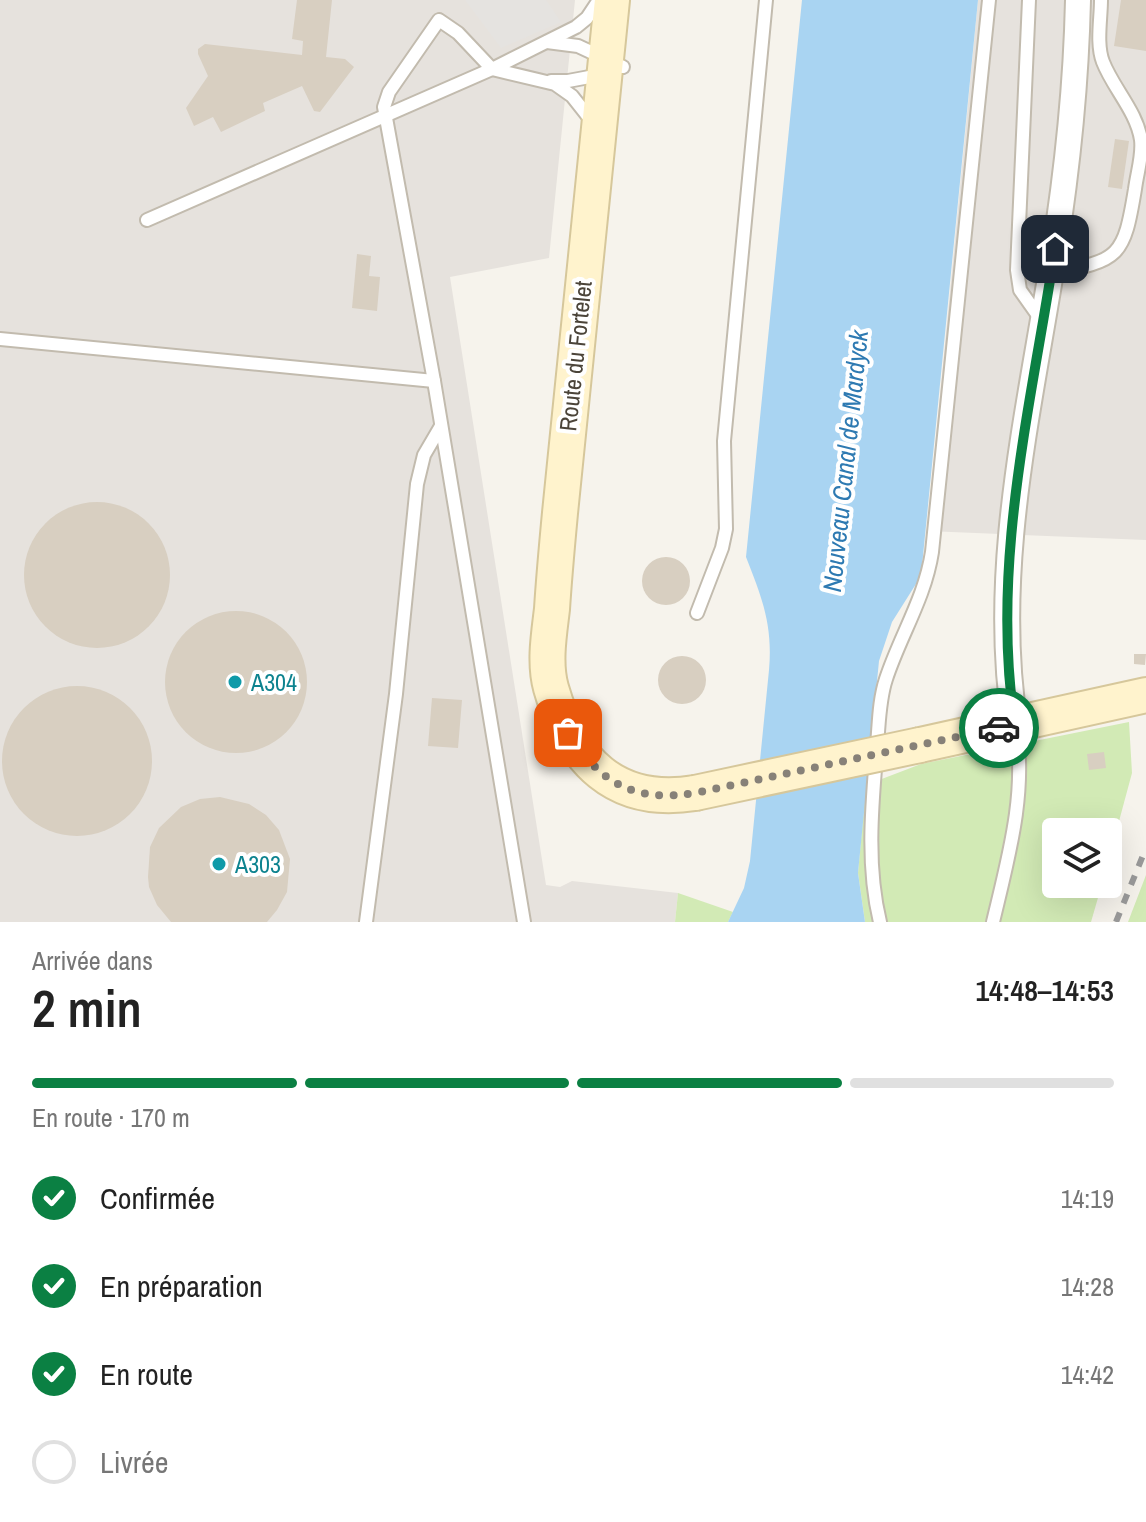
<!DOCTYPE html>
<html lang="fr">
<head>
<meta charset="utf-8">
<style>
  body { margin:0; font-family:"Archivo Narrow",sans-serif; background:#f6f6f6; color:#222; height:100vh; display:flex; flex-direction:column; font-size:30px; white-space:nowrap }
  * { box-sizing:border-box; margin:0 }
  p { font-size:26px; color:#767676 }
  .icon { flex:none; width:44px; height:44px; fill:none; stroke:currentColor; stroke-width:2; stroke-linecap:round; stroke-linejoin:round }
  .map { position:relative; height:922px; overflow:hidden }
  .side { display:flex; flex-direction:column; background:#fff; flex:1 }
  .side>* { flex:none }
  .tools { position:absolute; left:1042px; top:818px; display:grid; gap:16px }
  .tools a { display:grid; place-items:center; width:80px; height:80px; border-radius:8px; background:#fff; box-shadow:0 8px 32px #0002; font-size:40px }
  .pin { position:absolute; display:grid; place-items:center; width:68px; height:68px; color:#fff; margin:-34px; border-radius:16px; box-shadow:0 4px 12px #0006 }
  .courier { position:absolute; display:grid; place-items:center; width:80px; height:80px; margin:-40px; border:6px solid #0b8043; border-radius:50%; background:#fff; color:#222; box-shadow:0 2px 10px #0007 }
  .overview em { font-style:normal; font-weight:600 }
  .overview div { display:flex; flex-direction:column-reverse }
  .overview { display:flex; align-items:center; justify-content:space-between; height:136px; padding:0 32px }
  h1 { font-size:52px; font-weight:600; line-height:60px }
  .bar { display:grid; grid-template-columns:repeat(4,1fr); gap:12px 8px; align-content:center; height:96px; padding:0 32px }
  .bar i { height:10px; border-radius:6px; background:#e0e0e0 }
  .bar .current { background:#0b8043 }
  .bar p { grid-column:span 4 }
  ol { padding:0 32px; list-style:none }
  li { display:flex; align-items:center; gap:24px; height:88px }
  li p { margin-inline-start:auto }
  li .icon { padding:8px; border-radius:50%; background:#0b8043; color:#fff; stroke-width:4 }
  li:last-child { color:#767676 }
  li i { width:44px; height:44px; border:4px solid #e0e0e0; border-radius:50% }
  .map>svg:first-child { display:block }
  .industrial { fill:#e6e2dd }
  .green { fill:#d2eab5 }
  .parking { fill:#e5e3e0 }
  .water { fill:#a9d4f2 }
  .building { fill:#d8cfc1 }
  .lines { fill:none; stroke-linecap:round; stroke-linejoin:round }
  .lane-casing { stroke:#c2bbae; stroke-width:16 }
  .street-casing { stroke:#c2bbae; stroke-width:28 }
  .secondary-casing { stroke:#d6c79b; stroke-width:38 }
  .lane { stroke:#fff; stroke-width:12 }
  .street { stroke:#fff; stroke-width:24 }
  .secondary { stroke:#fff3cd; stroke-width:34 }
  .rail { stroke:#9a9a9a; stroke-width:6; stroke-dasharray:10 10; stroke-linecap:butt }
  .secondary-bridge-casing { stroke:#d6c79b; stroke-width:38; stroke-linecap:butt }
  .secondary-bridge { stroke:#fff3cd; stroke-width:34 }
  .done { stroke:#878178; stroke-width:8; stroke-dasharray:0 14.4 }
  .route { stroke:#0b8043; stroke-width:10 }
  .culture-dot { fill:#0f9aa8; stroke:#fff; stroke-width:3 }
  .labels { text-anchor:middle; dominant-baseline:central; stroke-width:8; stroke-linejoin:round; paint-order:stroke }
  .street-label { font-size:24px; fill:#4b4439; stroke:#fff }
  .culture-label { font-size:24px; fill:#0d838f; stroke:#fff; text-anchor:start }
  .water-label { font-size:26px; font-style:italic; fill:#2e7ab2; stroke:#fff }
</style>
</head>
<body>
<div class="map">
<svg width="1146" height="922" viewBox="0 0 1146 922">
  <rect width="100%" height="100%" fill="#f6f3ec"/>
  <g class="industrial">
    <polygon points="0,0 575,0 549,258 450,277 546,885 560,887 572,881 678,893 675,922 0,922"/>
    <polygon points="978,0 1146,0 1146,540 927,531"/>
  </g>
  <g class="green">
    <polygon points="1129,722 1132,773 1108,862 1108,832 1056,832 1056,884 1102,884 1091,922 865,922 858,873 866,785 921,764"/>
    <polygon points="1146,875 1146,922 1128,922"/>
    <polygon points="678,893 733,912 728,922 675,922"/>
  </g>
  <polygon class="parking" points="465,0 546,0 561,22 501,48"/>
  <path class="water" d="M802 0H978L921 576 892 622 879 661 858 873 865 922H728L744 888 750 861 769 670C773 625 762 598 746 557Z"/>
  <g class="building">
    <polygon points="297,0 332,0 326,57 345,59 354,67 320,112 314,111 302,86 263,103 265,111 221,132 213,117 194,126 186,108 208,76 198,54 198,49 205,44 302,55 303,41 292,39"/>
    <polygon points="1121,0 1146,0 1146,51 1114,46"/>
    <polygon points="1115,139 1129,141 1122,189 1108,187"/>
    <polygon points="357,254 371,256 369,276 380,277 377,311 352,308"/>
    <circle cx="97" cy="575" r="73"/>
    <circle cx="666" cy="581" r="24"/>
    <circle cx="236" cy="682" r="71"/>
    <polygon points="1134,654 1146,654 1145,665 1134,664"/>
    <circle cx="682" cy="680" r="24"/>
    <circle cx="77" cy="761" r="75"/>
    <polygon points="432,698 462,700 458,748 428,746"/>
    <polygon points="1104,752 1106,768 1089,770 1087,754"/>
    <polygon points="220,797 249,804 266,815 279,830 290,859 287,892 277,910 267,922 171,922 157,905 149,887 148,877 150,847 159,828 181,807 200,799"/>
  </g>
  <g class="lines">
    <defs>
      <g id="lane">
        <polyline points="1029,0 1017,270 1020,290 1042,321"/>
        <polyline points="547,42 578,46 623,67"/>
        <polyline points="551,81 568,81 600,75"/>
        <polyline points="147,220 492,69 576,27 587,18 599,0"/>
        <path d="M1051 272C1120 262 1124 256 1135 189 1137 173 1143 155 1141 140 1137 112 1113 88 1103 62 1096 44 1101 19 1101 0"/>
        <polyline points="0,339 434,381"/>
        <polyline points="697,613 722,548 726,529 724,441 766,0"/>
        <polyline points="366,922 396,694 417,484 424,455 441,426"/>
        <polyline points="524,922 434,381 384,107 389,92 439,20 458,33 492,69 555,84 572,96 591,120"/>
        <path d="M880 922C866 865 872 804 877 745 879 723 879 700 886 679 900 636 925 598 932 552L989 0"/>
        <path d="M993 922C1008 859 1028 789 1015 725"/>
      </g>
      <path id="street" d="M1015 725C991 574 1027 421 1051 272 1066 182 1076 92 1078 0"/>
      <g id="secondary">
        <path d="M612 0C594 171 576 342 560 513 557 545 554 577 552 609 549 634 544 663 551 688 572 761 615 806 695 793"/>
        <polyline points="920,745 1146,695"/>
      </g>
    </defs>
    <use href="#lane" class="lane-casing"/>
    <use href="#street" class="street-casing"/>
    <use href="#secondary" class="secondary-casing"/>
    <use href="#lane" class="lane"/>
    <use href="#street" class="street"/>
    <use href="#secondary" class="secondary"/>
    <polyline class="rail" points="1116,922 1146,848"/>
    <defs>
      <polyline id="secondary-bridge" points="695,793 920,745"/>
    </defs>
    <use href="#secondary-bridge" class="secondary-bridge-casing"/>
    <use href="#secondary-bridge" class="secondary-bridge"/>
  </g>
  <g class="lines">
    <path class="done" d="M568 733C600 783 635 803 695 793L999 728"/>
    <path class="route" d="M999 728 1015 725C990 566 1031 406 1055 249"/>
  </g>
  <g class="culture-dot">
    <circle cx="235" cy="682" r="8"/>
    <circle cx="219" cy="864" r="8"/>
  </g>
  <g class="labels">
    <g class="street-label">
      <text transform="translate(575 356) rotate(-84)">Route du Fortelet</text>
    </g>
    <g class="culture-label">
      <text x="251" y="682">A304</text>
      <text x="235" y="864">A303</text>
    </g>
    <g class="water-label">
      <text transform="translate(845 461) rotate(-84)">Nouveau Canal de Mardyck</text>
    </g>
  </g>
</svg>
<div class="tools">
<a><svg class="icon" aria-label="layers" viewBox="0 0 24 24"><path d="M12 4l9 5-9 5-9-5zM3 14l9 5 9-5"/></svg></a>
</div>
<div class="pin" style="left:568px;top:733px;background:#ea580c"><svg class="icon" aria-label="bag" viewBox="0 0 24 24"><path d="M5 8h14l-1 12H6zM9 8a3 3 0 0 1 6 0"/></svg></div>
<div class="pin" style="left:1055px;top:249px;background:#1f2937"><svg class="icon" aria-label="home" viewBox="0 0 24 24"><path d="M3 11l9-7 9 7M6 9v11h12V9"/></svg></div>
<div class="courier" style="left:999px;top:728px"><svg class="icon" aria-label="car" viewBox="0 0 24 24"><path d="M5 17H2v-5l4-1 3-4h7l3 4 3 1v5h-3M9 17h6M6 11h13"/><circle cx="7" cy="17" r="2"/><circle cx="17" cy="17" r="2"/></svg></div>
</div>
<section class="side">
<div class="overview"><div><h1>2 min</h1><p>Arrivée dans</p></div><em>14:48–14:53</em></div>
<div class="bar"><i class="current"></i><i class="current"></i><i class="current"></i><i></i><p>En route · 170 m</p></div>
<ol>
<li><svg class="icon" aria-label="check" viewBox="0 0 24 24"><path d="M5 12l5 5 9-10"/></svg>Confirmée<p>14:19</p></li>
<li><svg class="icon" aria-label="check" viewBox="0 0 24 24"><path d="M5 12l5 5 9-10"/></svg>En préparation<p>14:28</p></li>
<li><svg class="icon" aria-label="check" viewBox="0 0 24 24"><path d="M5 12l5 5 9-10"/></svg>En route<p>14:42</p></li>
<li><i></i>Livrée</li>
</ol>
</section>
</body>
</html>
